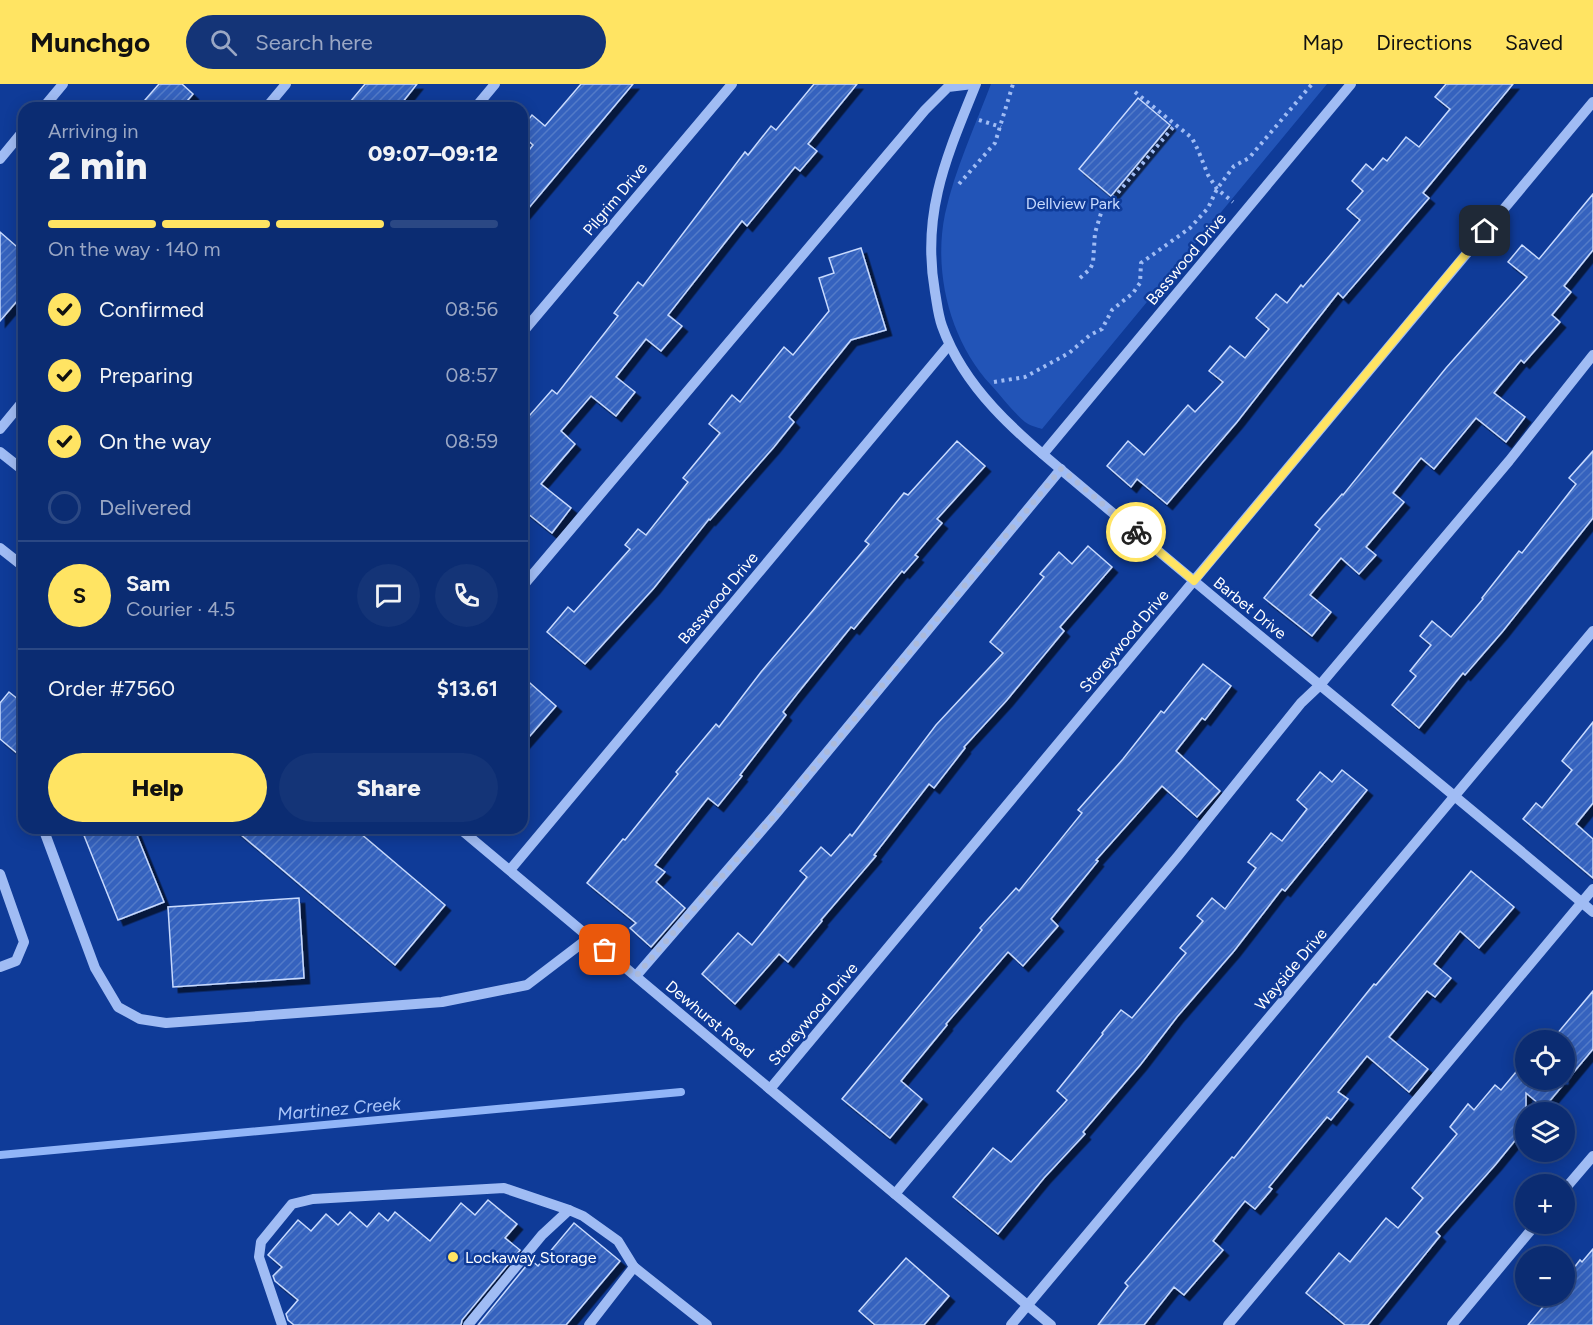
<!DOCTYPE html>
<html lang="en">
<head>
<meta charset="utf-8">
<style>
  body { margin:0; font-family:Figtree,sans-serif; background:#143477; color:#f1f3f6; height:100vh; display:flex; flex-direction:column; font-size:22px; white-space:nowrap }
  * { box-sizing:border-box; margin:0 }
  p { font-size:20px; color:#9aa7c4 }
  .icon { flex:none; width:33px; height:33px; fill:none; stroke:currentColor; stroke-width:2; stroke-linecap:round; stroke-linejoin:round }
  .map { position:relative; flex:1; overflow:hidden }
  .drawer { position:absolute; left:18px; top:18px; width:510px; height:732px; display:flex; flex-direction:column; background:#0b2c72; border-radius:18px; box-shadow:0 3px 15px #0003,0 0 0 2px #2b4884 }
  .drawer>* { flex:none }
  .tools { position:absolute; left:1515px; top:946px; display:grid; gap:12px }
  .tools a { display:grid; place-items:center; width:60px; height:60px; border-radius:50%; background:#0b2c72; box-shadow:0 3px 15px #0003,0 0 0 2px #2b4884; font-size:30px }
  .pin { position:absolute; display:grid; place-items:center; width:51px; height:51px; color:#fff; margin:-26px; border-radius:12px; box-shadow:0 3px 9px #0006 }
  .courier { position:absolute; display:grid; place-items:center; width:60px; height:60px; margin:-30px; border:4px solid #ffe463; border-radius:50%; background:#fff; color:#222; box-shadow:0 2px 8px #0007 }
  .overview em { font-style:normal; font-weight:800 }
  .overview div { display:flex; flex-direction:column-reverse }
  .overview { display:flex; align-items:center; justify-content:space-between; height:102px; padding:0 30px }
  h1 { font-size:39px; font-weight:800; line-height:45px }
  .bar { display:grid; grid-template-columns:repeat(4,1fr); gap:9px 6px; align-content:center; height:72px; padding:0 30px }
  .bar i { height:8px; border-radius:4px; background:#2b4884 }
  .bar .current { background:#ffe463 }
  .bar p { grid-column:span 4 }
  .line { display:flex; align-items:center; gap:15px; padding:0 30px; border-top:2px solid #2b4884 }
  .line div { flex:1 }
  .round { display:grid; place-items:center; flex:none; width:63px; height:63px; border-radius:32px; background:#143477 }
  ol { padding:0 30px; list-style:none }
  li { display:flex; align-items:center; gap:18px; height:66px }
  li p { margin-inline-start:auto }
  li .icon { padding:6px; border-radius:50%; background:#ffe463; color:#111; stroke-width:4 }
  li:last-child { color:#9aa7c4 }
  li i { width:33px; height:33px; border:3px solid #2b4884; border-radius:50% }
  .action { display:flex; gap:12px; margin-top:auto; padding:12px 30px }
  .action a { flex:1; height:69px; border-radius:36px; background:#ffe463; color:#111; font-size:24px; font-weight:800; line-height:69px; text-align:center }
  .action a+a { background:#143477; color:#f1f3f6 }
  header { display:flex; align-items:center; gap:36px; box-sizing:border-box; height:84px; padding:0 30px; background:#ffe463; color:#111 }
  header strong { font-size:28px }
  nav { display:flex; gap:33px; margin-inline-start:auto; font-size:21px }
  .search { width:420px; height:54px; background:#143477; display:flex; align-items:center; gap:15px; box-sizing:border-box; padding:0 21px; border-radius:33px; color:#9aa7c4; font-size:22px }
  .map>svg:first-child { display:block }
  .park { fill:#2254b7 }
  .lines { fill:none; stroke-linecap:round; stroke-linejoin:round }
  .stream { stroke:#91b5f8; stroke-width:8 }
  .building { fill:url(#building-hatch); stroke:#c8dafe; stroke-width:1.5; filter:url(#shadow) }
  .path { stroke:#a0bcf4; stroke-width:4; stroke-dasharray:3 4.5; stroke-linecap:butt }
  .minor { stroke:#a0bcf4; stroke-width:10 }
  .done { stroke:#abbadb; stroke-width:6; stroke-dasharray:0 10.8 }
  .route { stroke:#ffe463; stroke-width:8 }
  .poi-dot { fill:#ffe463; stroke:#0f3b98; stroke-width:2 }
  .labels { text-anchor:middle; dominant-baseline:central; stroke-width:5; stroke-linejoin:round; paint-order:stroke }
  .street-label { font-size:16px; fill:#fff; stroke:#0f3b98 }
  .park-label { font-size:16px; fill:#c8dafe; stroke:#0f3b98 }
  .poi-label { font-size:16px; fill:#fff; stroke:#0f3b98; text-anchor:start }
  .water-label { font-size:18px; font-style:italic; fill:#acc7fb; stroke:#0f3b98 }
</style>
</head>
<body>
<header>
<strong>Munchgo</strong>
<div class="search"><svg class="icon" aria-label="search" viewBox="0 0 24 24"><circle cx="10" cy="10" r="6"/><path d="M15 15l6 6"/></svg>Search here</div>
<nav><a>Map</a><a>Directions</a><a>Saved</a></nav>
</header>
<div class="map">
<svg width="1593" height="1241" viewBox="0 0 1593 1241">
  <defs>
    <pattern id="building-hatch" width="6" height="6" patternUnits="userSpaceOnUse" patternTransform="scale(1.5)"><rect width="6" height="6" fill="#3462be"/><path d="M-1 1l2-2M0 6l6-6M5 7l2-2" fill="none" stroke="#527ac8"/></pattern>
    <filter id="shadow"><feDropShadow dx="5.5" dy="5.5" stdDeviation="0" flood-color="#0009"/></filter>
  </defs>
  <rect width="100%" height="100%" fill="#0f3b98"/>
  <path class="park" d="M991 0H1327L1042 345C1037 343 1030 342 1025 338 1013 328 1002 313 991 301 950 257 933 188 945 130 955 85 975 42 991 0Z"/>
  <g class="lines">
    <polyline class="stream" points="0,1071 681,1008"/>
  </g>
  <g class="building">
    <polygon points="159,0 182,0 193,10 181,24 138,24"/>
    <polygon points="365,0 417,0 398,24 345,24"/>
    <polygon points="581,0 633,0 522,132 522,75 533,61 522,51 522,44 532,31 545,42"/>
    <polygon points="814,0 857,0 808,60 817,67 800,87 795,83 747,142 742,137 668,231 682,242 661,267 646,255 616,293 635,308 616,332 591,312 561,347 575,360 541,400 571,424 552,449 522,425 522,340 552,306 557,310 618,232 614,229 638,198 643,202 745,68 748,71 771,42 776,46"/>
    <polygon points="1446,0 1513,0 1423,109 1429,114 1343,214 1338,209 1237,338 1167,420 1137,395 1131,403 1107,382 1128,357 1144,371 1188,321 1195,328 1223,298 1209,287 1230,262 1245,274 1269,245 1256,234 1276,210 1287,219 1301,201 1303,203 1360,136 1347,125 1363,107 1352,97 1366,80 1373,86 1383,74 1387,77 1406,53 1419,63 1450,25 1435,13"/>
    <polygon points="1138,14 1170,41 1111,112 1079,85"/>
    <polygon points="1593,110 1593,166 1564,202 1571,208 1552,231 1560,238 1524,279 1521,276 1494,309 1525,333 1506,358 1476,334 1434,385 1421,374 1393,409 1404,418 1366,463 1376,471 1359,490 1341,474 1310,511 1331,528 1312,552 1264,514 1320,445 1315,441 1342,410 1343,411 1446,284 1527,193 1508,178 1522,161 1539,175"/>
    <polygon points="0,148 24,169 24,209 0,237"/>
    <polygon points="861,164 886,246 851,256 789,333 794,338 774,363 710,436 709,435 654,504 585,580 547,548 568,523 574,528 630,465 625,461 638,445 646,451 688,398 683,394 720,349 709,340 732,311 740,318 784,263 793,271 829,227 819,194 834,189 829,174"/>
    <polygon points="957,357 985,382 937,435 942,439 915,471 918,473 904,489 902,487 854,545 851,543 797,610 783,628 786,631 740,691 742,692 718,722 708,714 655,781 665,788 656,798 685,824 651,863 630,844 636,839 587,799 623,755 625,756 678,690 676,688 716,640 719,643 761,588 869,460 865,457 904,409 908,411"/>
    <polygon points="1593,367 1593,434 1503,547 1465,591 1463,589 1419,644 1392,621 1416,592 1410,587 1431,561 1420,552 1432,537 1451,553 1483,515 1482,514 1519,467 1522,469 1576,400 1569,394"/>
    <polygon points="1088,462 1112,483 1060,543 1064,547 1007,616 964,663 965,664 934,704 929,700 874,771 876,772 821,836 822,837 788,878 779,870 735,920 702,890 738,849 752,861 807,793 800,787 821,763 831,772 850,750 852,752 936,641 1003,569 990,558 1044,493 1040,490 1059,468 1072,480"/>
    <polygon points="1203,580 1231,602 1205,636 1202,634 1176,667 1220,707 1197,733 1162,702 1096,776 1098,777 1051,835 1058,842 1023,882 1008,868 946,940 947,941 901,997 922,1015 890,1054 842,1015 982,846 980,844 1016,804 1019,807 1082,729 1078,726 1123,675 1161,627 1164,629"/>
    <polygon points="522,592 556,622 522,661"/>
    <polygon points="9,608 24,620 24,675 0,655 0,619"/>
    <polygon points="1593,638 1593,719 1576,740 1593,755 1593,794 1523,735 1536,719 1542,724 1572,686 1562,677"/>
    <polygon points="1342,686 1367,706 1285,807 1282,805 1234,867 1177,933 1141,980 1083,1048 1085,1050 1044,1094 998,1150 953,1113 993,1064 1011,1078 1067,1016 1057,1007 1103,950 1102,949 1121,926 1132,934 1186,869 1180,864 1203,837 1197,832 1212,814 1225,825 1256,784 1248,778 1271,749 1282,757 1307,725 1297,716 1320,688 1332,698"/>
    <polygon points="81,744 134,744 164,818 118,836"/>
    <polygon points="233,744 354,744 445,821 395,881"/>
    <polygon points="1471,787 1514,823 1479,864 1460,847 1434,880 1451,894 1435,913 1427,907 1389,953 1428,985 1409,1008 1367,972 1338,1008 1348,1015 1331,1036 1327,1033 1269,1103 1272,1105 1255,1125 1245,1117 1213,1157 1223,1166 1184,1211 1174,1203 1144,1241 1098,1241 1128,1202 1125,1199 1232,1073 1234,1074 1374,900 1376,901"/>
    <polygon points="299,814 304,894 173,903 168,823"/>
    <polygon points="1593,907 1593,965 1544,1024 1526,1009 1526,1043 1496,1080 1436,1148 1440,1152 1368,1241 1345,1241 1306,1209 1339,1169 1350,1178 1386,1134 1398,1144 1423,1114 1412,1104 1457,1050 1450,1043 1468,1020 1474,1026 1495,1001 1501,1006 1526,976 1526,996 1564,996 1564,957 1551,957"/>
    <polygon points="488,1116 517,1140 505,1154 520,1166 462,1236 461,1241 294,1241 288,1236 286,1230 298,1216 275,1197 273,1192 282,1183 268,1171 298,1136 311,1147 326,1130 338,1141 350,1128 367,1143 379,1129 388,1137 395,1128 430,1157 461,1119 475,1131"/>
    <polygon points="574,1139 620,1177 566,1241 478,1241 531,1176 538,1182"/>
    <polygon points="1593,1165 1593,1241 1528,1241 1552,1212 1564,1212 1564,1197 1580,1176 1582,1178"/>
    <polygon points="906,1174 949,1212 924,1241 875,1241 859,1227"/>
  </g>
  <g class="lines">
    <g class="path">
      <polyline points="1135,8 1192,54 1198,66 1208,91 1217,105 1233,118"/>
      <polyline points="979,36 1001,43"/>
      <polyline points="959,100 995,59 1013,0"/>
      <polyline points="1080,194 1090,185 1093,179 1095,149 1101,129 1175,41"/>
      <polyline points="994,298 1025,293 1069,269 1090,251 1102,245 1112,226 1133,209 1140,199 1141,179 1190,144 1208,124 1217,105 1234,82 1249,74 1312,0"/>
    </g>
    <g class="minor">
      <path d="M976 0C947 72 921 128 935 208 937 219 938 231 942 242 968 315 1033 361 1090 410 1136 449 1183 488 1230 527 1351 627 1473 726 1593 828"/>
      <polyline points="43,24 63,0"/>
      <polyline points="266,24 286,0"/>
      <polyline points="475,24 495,0"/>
      <polyline points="0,75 24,46"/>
      <polyline points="522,249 732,0"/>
      <polyline points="0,345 24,316"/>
      <polyline points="0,368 24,387"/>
      <polyline points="1043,370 1351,0"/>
      <polyline points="0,464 24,483"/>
      <polyline points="522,503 925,26 948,3 973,0"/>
      <polyline points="43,744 95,884 118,923 140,935 166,939 442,918 527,901 590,853"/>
      <polyline points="459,744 1051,1241"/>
      <polyline points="510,786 949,261"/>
      <polyline points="0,790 24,858 16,877 0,883"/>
      <polyline points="636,892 775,731 1061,385"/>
      <polyline points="770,1005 1593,18"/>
      <polyline points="1564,1106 1593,1072"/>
      <polyline points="895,1110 1178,772 1301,619 1320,601 1509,377 1593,271"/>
      <polyline points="634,1183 707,1241"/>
      <polyline points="282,1241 259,1173 261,1158 292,1120 313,1115 504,1104 569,1126"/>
      <polyline points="468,1241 542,1151 569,1126 583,1132 618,1157 634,1183 589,1241"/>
      <polyline points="1011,1241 1593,547"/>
      <polyline points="1228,1241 1593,805"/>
      <polyline points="1452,1241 1536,1140"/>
    </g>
  </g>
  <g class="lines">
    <polyline class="done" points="605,866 636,892 775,731 1061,385 1136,448"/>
    <polyline class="route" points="1136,448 1194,497 1485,147"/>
  </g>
  <circle class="poi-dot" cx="453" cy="1173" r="6"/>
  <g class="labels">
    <g class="street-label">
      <text transform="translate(615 115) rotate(-50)">Pilgrim Drive</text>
      <text transform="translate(1186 175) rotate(-50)">Basswood Drive</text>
      <text transform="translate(718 514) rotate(-50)">Basswood Drive</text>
      <text transform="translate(1250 524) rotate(39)">Barbet Drive</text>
      <text transform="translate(1124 557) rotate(-50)">Storeywood Drive</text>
      <text transform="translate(1291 885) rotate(-50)">Wayside Drive</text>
      <text transform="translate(813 930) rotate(-50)">Storeywood Drive</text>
      <text transform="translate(710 935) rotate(40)">Dewhurst Road</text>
    </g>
    <g class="park-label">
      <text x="1073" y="119">Dellview Park</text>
    </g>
    <g class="poi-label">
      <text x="465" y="1173">Lockaway Storage</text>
    </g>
    <g class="water-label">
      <text transform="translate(339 1025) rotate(-5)">Martinez Creek</text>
    </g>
  </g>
</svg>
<div class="tools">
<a><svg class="icon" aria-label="locate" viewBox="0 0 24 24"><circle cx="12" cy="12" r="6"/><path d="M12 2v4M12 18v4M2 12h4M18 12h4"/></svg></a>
<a><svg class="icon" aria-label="layers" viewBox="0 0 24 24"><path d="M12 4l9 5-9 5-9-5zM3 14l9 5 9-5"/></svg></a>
<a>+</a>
<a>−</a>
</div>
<div class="pin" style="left:605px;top:866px;background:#ea580c"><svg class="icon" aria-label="bag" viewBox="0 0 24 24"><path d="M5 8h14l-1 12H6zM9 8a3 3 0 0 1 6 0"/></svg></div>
<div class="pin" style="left:1485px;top:147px;background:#1f2937"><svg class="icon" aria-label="home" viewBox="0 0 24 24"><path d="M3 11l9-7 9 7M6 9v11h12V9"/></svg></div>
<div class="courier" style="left:1136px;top:448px"><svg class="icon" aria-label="bike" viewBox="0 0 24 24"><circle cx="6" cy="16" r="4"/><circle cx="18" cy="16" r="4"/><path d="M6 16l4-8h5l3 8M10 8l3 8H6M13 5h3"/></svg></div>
<section class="drawer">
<div class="overview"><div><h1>2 min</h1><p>Arriving in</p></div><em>09:07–09:12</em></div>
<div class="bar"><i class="current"></i><i class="current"></i><i class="current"></i><i></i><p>On the way · 140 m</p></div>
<ol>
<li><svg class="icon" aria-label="check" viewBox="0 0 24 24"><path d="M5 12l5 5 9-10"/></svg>Confirmed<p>08:56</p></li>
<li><svg class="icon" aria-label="check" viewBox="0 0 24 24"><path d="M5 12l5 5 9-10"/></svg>Preparing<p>08:57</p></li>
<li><svg class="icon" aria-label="check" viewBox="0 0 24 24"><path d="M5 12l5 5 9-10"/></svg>On the way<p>08:59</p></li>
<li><i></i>Delivered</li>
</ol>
<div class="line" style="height:108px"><b class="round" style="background:#ffe463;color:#111">S</b><div><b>Sam</b><p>Courier · 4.5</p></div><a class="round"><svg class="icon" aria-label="chat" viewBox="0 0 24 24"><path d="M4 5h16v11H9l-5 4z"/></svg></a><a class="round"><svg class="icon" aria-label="phone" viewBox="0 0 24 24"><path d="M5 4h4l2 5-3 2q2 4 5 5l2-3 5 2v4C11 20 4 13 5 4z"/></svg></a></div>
<div class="line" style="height:78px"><div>Order #7560</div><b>$13.61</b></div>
<div class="action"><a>Help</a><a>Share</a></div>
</section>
</div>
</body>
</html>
